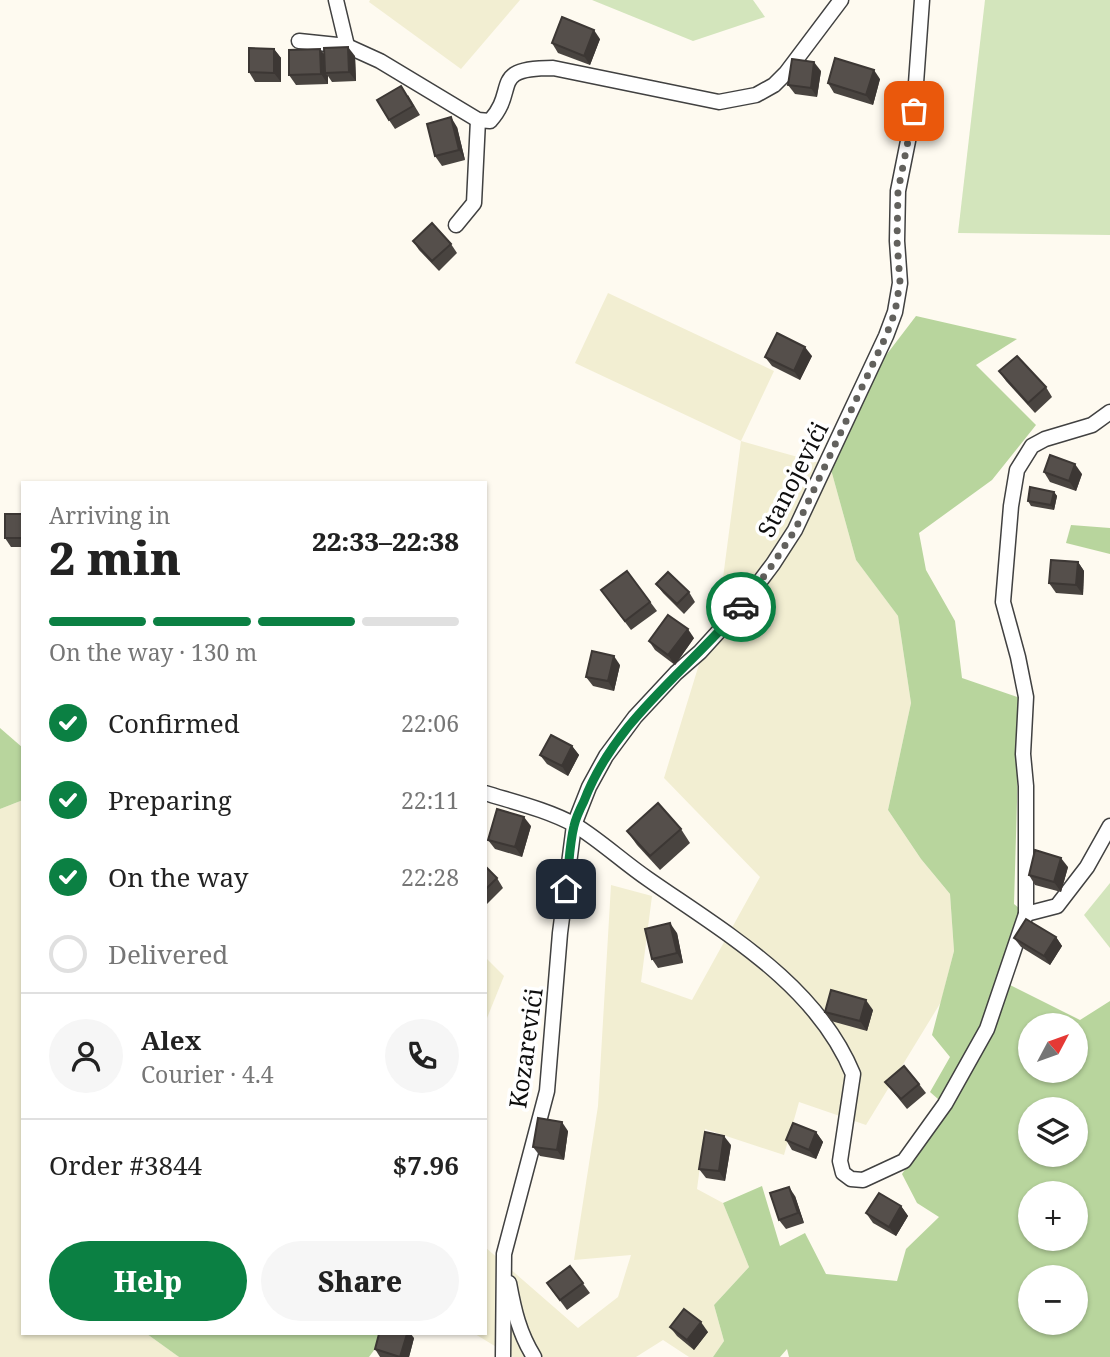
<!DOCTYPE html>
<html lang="en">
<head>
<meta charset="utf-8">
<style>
  body { margin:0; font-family:"Noto Serif",serif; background:#f6f6f6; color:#222; height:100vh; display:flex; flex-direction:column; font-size:26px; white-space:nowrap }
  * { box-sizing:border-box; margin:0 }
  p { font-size:23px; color:#767676 }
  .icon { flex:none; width:38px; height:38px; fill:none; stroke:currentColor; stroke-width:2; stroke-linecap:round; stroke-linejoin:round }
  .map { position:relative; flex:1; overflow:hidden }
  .details { position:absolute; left:21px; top:481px; width:466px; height:854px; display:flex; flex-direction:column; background:#fff; border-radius:0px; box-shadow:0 2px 5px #0004 }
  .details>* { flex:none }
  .needle { width:46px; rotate:49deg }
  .controls { position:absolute; left:1018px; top:1013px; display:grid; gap:14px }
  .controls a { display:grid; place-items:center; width:70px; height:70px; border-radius:50%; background:#fff; box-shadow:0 2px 5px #0004; font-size:35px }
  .pin { position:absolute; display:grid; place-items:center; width:60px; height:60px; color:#fff; margin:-30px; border-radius:14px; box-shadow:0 4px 10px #0006 }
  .courier { position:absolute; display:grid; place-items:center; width:70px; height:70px; margin:-35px; border:5px solid #0b8043; border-radius:50%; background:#fff; color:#222; box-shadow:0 2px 9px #0007 }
  .summary em { font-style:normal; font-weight:800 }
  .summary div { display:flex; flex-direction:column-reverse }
  .summary { display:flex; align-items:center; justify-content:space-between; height:119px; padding:0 28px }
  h1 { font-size:46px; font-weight:800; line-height:52px }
  .bar { display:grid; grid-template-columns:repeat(4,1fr); gap:10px 7px; align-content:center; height:84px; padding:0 28px }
  .bar i { height:9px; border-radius:5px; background:#e0e0e0 }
  .bar .current { background:#0b8043 }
  .bar p { grid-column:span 4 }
  .line { display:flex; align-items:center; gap:18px; padding:0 28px; border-top:2px solid #e0e0e0 }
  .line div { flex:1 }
  .round { display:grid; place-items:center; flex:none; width:74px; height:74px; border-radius:37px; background:#f6f6f6 }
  ol { padding:0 28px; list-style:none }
  li { display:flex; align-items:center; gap:21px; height:77px }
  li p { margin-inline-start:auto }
  li .icon { padding:7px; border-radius:50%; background:#0b8043; color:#fff; stroke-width:4 }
  li:last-child { color:#767676 }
  li i { width:38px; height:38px; border:4px solid #e0e0e0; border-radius:50% }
  .cta { display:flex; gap:14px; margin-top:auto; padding:14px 28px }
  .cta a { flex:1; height:80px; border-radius:42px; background:#0b8043; color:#fff; font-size:28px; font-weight:800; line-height:80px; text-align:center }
  .cta a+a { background:#f6f6f6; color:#222 }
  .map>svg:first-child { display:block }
  .farmland { fill:#f2eed2 }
  .green { fill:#d3e5bc }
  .forest { fill:#b8d59d; fill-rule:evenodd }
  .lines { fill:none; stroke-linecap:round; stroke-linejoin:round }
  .street-casing { stroke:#414141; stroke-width:17 }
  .street { stroke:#fff; stroke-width:14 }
  .wall { fill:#494440 }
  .shaded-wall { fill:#3c3734 }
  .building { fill:#554f4b; stroke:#3c3734; stroke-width:2 }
  .done { stroke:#62615d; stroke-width:7; stroke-dasharray:0 12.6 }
  .route { stroke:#0b8043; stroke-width:9 }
  .labels { text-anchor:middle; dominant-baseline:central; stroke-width:7; stroke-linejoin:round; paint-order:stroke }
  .street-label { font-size:24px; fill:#0e0e0e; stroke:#fff }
</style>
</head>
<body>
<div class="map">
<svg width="1110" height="1357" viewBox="0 0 1110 1357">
  <rect width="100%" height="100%" fill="#fefaf0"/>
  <g class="farmland">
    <polygon points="370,0 520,0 461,69 369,2"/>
    <polygon points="608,293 774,371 741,441 830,466 856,560 898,616 911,703 888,810 921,859 950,894 954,951 941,1002 866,1125 799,1102 784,1155 705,1129 697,1189 723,1203 749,1267 714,1305 724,1341 713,1357 689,1357 663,1340 636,1357 513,1357 475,1334 485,1334 485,1247 578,1328 618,1297 631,1255 574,1260 598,1106 611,885 652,896 641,982 692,1000 760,877 664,778 721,593 741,441 575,363"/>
    <polygon points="23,800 23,1334 147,1334 179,1357 0,1357 0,809"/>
    <polygon points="485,957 504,976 485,1023"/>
  </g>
  <g class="green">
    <polygon points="592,0 753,0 765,17 693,41"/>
    <polygon points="985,0 1110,0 1110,235 958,233"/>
    <polygon points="1110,883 1110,948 1084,915"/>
  </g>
  <g class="forest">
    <path d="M916 316 1017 339 976 365 1036 425 992 480 919 533 926 570 955 621 962 678 1020 698 1014 904 1026 914 996 978 1080 1020 1110 1001V1357H789L787 1349 780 1357H713L724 1341 714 1305 749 1267 723 1203 762 1186 780 1246 805 1233 826 1274 897 1281 906 1249 939 1217 917 1203 902 1174 947 1107 930 1092 950 1057 932 1035 954 951 950 894 921 859 888 810 911 703 898 616 856 560 830 466 874 371ZM1031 1026H1076V1071H1031ZM1031 1110H1076V1155H1031ZM1031 1194H1076V1239H1031ZM1031 1278H1076V1323H1031Z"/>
    <polygon points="1071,525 1110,528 1110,554 1066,543"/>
    <polygon points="0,728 23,748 23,800 0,809"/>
    <polygon points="147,1334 386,1334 369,1357 179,1357"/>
  </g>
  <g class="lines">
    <defs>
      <g id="street">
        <polyline points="336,0 347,46"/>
        <path d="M299 41 347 46 380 61 478 120 490 121C519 89 488 68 553 68L719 102 756 95 774 85 786 73 841 0"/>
        <polyline points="456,225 474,203 478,120"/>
        <path d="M485 793C514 802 548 810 575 825 601 841 623 862 648 879 724 932 816 984 853 1074L840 1161 843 1173 851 1179 863 1180 904 1161 945 1104 987 1029 1026 914V786L1023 754 1026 697 1018 657 1003 602 1011 506 1017 470 1032 446 1045 439 1092 425 1110 412"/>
        <polyline points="1026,914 1057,906 1087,867 1110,826"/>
        <path d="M509 1283C514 1310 519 1333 534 1357"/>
        <polyline points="503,1357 504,1254 547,1091 560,933 574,825 589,787 606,756 635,717 676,673 700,652 740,608 773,564 795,530 886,336 895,312 900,283 897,241 898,191 914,111 922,0"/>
      </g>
    </defs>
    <use href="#street" class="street-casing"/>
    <use href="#street" class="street"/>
  </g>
  <g class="wall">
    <polygon points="600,39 590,65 558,53 552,43"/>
    <polygon points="274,49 281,58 281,82 255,82 249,72"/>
    <polygon points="320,49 325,55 355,56 356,81 332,82 328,76 328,84 296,85 289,75"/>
    <polygon points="821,71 817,97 795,94 788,85"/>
    <polygon points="880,79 873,105 834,93 828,83"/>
    <polygon points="408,95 420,115 395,129 389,120"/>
    <polygon points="457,127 465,160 442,166 435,156"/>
    <polygon points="413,241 451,244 457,253 439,271 419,250"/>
    <polygon points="812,356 800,380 772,366 765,357"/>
    <polygon points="999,371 1046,387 1052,397 1035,413 1006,381"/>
    <polygon points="1044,472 1082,474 1076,491 1050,482"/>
    <polygon points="1054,492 1057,496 1054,510 1031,506 1028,501"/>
    <polygon points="23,514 23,547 11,547 5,538"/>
    <polygon points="1078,562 1084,571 1083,595 1056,593 1049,583"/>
    <polygon points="627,571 657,611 631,630 601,590"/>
    <polygon points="656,584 689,592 695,602 684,614 663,593"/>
    <polygon points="694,638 675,665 655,650 649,641"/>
    <polygon points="620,665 614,691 593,686 586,677"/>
    <polygon points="572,746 579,755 568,776 547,764 540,755"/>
    <polygon points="531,826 522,857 495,849 488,840"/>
    <polygon points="681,829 690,843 660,870 637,845 627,831"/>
    <polygon points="485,866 497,878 503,888 486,905 485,905"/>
    <polygon points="1068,867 1061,892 1035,885 1029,875"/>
    <polygon points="677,933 683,963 658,968 652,959"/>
    <polygon points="1056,937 1062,946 1050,965 1021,947 1014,938"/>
    <polygon points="873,1010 867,1031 831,1021 825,1012"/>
    <polygon points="885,1082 919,1084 926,1093 907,1109"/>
    <polygon points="568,1131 564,1160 540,1156 533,1147"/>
    <polygon points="816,1132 823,1142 816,1159 792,1150 786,1140"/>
    <polygon points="731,1145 725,1181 706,1178 699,1169"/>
    <polygon points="795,1196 804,1223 786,1229 779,1220"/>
    <polygon points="901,1206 908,1216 896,1236 873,1223 866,1213"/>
    <polygon points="570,1266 590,1293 567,1310 547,1283"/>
    <polygon points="670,1327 708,1332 694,1350 677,1336"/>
    <polygon points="414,1338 409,1357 380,1357 375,1349"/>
  </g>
  <g class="shaded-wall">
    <polygon points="594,30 600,39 590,65 584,56"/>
    <polygon points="348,47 355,56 356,81 349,72"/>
    <polygon points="274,49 281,58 281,82 274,73"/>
    <polygon points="320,49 327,59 325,73 328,76 328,84 321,74"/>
    <polygon points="814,62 821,71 817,97 811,88"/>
    <polygon points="874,70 880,79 873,105 866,95"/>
    <polygon points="451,117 457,127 465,160 459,150"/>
    <polygon points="805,347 812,356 800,380 794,371"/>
    <polygon points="1075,464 1082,474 1076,491 1069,481"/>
    <polygon points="1054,492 1057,496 1054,510 1051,505"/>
    <polygon points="1078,562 1084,571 1083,595 1076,585"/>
    <polygon points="688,629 694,638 675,665 668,655"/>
    <polygon points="614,656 620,665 614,691 608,681"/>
    <polygon points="572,746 579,755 568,776 562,766"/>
    <polygon points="524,817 531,826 522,857 515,847"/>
    <polygon points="1061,858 1068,867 1061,892 1054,882"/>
    <polygon points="670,923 677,933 683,963 677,953"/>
    <polygon points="1056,937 1062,946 1050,965 1044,956"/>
    <polygon points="866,1000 873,1010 867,1031 860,1021"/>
    <polygon points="562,1122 568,1131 564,1160 557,1150"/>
    <polygon points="816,1132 823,1142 816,1159 809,1150"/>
    <polygon points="724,1136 731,1145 725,1181 719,1171"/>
    <polygon points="789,1187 795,1196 804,1223 798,1213"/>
    <polygon points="901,1206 908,1216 896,1236 889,1227"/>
    <polygon points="701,1322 708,1332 694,1350 687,1340"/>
    <polygon points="407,1334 411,1334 414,1338 409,1357 400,1357"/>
  </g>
  <g class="building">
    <polygon points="562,17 594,30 584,56 552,43"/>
    <polygon points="348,47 349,72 325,73 324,48"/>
    <polygon points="249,48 274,49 274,73 249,72"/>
    <polygon points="320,49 321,74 289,75 289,50"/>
    <polygon points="835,58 874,70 866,95 828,83"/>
    <polygon points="792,59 814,62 811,88 788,85"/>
    <polygon points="401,86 413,106 389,120 377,100"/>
    <polygon points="451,117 459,150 435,156 427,124"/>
    <polygon points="432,223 451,244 432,261 413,241"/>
    <polygon points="777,333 805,347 794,371 765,357"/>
    <polygon points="1017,356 1046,387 1028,403 999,371"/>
    <polygon points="1050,455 1075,464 1069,481 1044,472"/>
    <polygon points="1030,487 1054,492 1051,505 1028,501"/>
    <rect x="5" y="514" width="18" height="24"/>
    <polygon points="1051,560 1078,562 1076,585 1049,583"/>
    <polygon points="627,571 650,602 625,621 601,590"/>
    <polygon points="668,572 689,592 677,604 656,584"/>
    <polygon points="668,615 688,629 668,655 649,641"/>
    <polygon points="592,651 614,656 608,681 586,677"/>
    <polygon points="551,735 572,746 562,766 540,755"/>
    <polygon points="658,803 681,829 650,856 627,831"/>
    <polygon points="497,809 524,817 515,847 488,840"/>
    <polygon points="1035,850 1061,858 1054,882 1029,875"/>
    <polygon points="485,866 497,878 485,890"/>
    <polygon points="1026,919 1056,937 1044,956 1014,938"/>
    <polygon points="670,923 677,953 652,959 645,929"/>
    <polygon points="831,990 866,1000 860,1021 825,1012"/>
    <polygon points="904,1066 919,1084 901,1099 885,1082"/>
    <polygon points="538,1118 562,1122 557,1150 533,1147"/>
    <polygon points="793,1123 816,1132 809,1150 786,1140"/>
    <polygon points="705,1132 724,1136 719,1171 699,1169"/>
    <polygon points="789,1187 798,1213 779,1220 770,1193"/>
    <polygon points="879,1193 901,1206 889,1227 866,1213"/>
    <polygon points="570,1266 583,1283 560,1300 547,1283"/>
    <polygon points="684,1309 701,1322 687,1340 670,1327"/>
    <polygon points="379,1334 407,1334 400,1357 375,1349"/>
  </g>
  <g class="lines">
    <polyline class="done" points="741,607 773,564 795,530 886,336 895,312 900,282 897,241 898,191 914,111"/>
    <path class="route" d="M566 889C569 869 569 846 574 826 576 817 580 809 584 801 615 720 687 671 741 607"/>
  </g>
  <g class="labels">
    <g class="street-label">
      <text transform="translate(792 479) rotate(-63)">Stanojevići</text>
      <text transform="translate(525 1048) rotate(-82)">Kozarevići</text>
    </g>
  </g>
</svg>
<div class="controls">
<a><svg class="needle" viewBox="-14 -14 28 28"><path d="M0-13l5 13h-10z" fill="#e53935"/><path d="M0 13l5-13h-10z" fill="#767676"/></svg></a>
<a><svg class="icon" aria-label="layers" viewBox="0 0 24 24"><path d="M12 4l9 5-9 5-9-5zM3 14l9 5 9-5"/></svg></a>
<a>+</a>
<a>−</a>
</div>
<div class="pin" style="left:914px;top:111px;background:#ea580c"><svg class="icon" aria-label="bag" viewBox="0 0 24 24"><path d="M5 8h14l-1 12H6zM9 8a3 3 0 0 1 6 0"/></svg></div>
<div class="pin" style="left:566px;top:889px;background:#1f2937"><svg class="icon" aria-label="home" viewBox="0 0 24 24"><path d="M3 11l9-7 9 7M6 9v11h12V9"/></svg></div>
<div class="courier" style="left:741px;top:607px"><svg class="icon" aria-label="car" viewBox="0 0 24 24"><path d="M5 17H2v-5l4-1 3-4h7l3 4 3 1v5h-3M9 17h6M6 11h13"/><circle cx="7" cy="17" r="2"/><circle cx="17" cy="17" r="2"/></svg></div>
<section class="details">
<div class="summary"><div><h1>2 min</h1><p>Arriving in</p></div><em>22:33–22:38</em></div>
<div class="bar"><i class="current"></i><i class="current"></i><i class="current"></i><i></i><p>On the way · 130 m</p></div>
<ol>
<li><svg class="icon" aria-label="check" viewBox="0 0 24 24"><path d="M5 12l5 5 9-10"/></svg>Confirmed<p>22:06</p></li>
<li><svg class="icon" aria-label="check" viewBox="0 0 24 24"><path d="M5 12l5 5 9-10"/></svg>Preparing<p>22:11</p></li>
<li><svg class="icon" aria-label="check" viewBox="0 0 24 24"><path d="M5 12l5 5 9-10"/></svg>On the way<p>22:28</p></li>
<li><i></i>Delivered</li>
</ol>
<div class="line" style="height:126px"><a class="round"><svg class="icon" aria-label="person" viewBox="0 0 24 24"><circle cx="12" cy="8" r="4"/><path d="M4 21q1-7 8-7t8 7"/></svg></a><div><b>Alex</b><p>Courier · 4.4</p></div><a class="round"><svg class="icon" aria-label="phone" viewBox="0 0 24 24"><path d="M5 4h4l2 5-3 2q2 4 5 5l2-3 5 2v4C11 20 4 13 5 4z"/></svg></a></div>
<div class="line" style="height:91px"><div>Order #3844</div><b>$7.96</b></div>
<div class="cta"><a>Help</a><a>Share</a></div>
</section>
</div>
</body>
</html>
